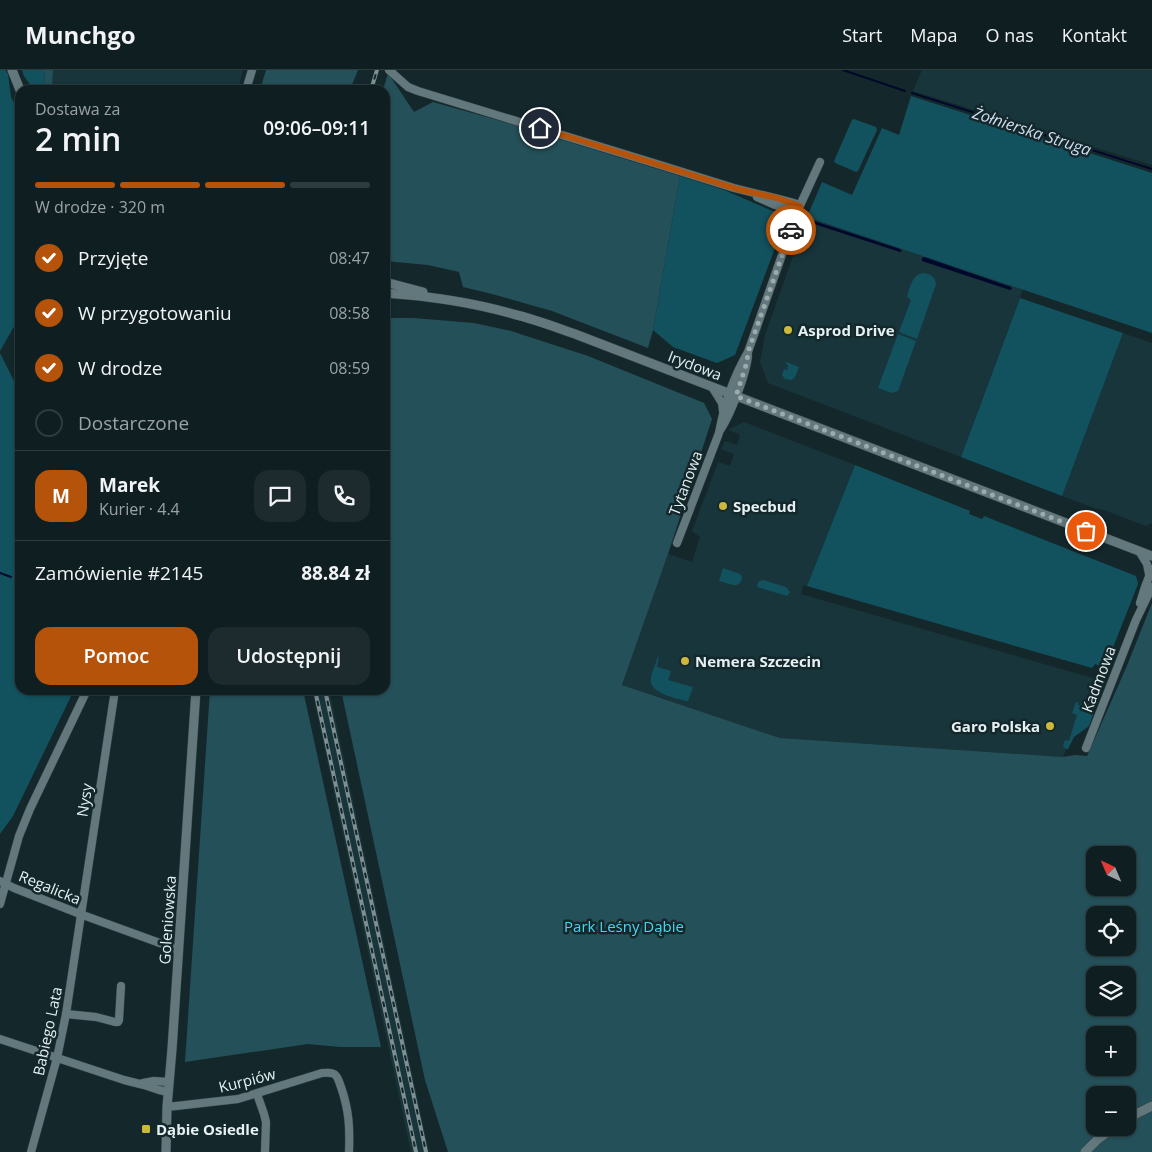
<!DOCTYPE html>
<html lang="pl">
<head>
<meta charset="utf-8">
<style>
  body { margin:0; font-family:"Open Sans",sans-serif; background:#1d2b2e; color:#f1f3f6; height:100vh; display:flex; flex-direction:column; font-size:19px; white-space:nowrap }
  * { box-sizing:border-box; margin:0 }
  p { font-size:16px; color:#9ba2a5 }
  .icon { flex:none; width:28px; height:28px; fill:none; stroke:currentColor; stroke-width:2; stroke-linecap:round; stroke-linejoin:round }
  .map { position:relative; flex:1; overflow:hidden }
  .side { position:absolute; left:15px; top:15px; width:375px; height:610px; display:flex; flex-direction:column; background:#0f1e21; border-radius:15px; box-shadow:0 1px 4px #0004,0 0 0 1px #2f3c3f }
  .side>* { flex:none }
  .needle { width:32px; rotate:316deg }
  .buttons { position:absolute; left:1086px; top:776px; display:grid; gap:10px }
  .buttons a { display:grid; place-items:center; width:50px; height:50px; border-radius:10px; background:#0f1e21; box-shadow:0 1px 4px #0004,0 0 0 1px #2f3c3f; font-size:25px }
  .pin { position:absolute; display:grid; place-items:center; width:42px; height:42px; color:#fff; margin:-21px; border:2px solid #fff; border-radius:50%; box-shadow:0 1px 5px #0007 }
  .courier { position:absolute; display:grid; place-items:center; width:50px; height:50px; margin:-25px; border:4px solid #b45309; border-radius:50%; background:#fff; color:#222; box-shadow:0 1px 6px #0007 }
  .overview em { font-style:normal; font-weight:600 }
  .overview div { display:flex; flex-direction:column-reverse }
  .overview { display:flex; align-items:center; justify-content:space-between; height:85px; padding:0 20px }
  h1 { font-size:32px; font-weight:600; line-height:38px }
  .bar { display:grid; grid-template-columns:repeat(4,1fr); gap:8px 5px; align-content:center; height:60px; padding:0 20px }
  .bar i { height:6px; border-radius:4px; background:#2f3c3f }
  .bar .current { background:#b45309 }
  .bar p { grid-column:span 4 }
  .line { display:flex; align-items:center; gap:12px; padding:0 20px; border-top:1px solid #2f3c3f }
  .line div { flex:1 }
  .round { display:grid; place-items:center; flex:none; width:52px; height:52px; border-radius:15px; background:#1d2b2e }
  ol { padding:0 20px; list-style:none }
  li { display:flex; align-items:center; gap:15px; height:55px }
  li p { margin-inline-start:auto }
  li .icon { padding:5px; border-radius:50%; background:#b45309; color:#fff; stroke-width:4 }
  li:last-child { color:#9ba2a5 }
  li i { width:28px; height:28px; border:2px solid #2f3c3f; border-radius:50% }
  .button { display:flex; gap:10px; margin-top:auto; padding:10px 20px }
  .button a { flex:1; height:58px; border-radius:15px; background:#b45309; color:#fff; font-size:20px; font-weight:600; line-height:58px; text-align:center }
  .button a+a { background:#1d2b2e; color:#f1f3f6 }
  header { display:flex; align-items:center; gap:30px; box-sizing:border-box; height:70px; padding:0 25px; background:#0f1e21; border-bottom:1px solid #2f3c3f }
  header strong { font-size:24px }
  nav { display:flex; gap:28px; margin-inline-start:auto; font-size:18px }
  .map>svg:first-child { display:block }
  .built { fill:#18353c }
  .green { fill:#12525e }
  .forest { fill:#245059; fill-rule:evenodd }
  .water { fill:#00082b }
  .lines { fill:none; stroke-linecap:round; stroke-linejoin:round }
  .stream { stroke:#00082b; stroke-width:2 }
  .minor-casing { stroke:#334245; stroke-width:9 }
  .tertiary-casing { stroke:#334245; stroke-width:10 }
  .minor { stroke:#63787d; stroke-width:8 }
  .tertiary { stroke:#63787d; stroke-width:9 }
  .rail-casing { stroke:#7e8e91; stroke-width:4 }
  .rail { stroke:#14282c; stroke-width:2; stroke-dasharray:5.5; stroke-linecap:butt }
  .done { stroke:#9cabad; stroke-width:5; stroke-dasharray:0 9 }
  .route { stroke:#b45309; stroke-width:6 }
  .poi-dot { fill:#ccb939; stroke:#14282c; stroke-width:2 }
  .labels { text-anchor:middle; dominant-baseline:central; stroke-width:5; stroke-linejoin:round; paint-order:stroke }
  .poi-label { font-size:15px; font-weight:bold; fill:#e5f1f3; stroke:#14282c; text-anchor:start }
  .street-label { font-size:15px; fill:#e5f1f3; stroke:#14282c }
  .park-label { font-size:15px; fill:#45d6f2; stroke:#14282c }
  .water-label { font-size:16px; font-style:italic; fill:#d0def2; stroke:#14282c }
</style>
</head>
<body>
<header>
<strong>Munchgo</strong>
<nav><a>Start</a><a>Mapa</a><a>O nas</a><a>Kontakt</a></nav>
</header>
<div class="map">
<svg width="1152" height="1082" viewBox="0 0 1152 1082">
  <rect width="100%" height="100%" fill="#14282c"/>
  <g class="built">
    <polygon points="53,0 243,0 238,20 52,20"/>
    <polygon points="922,0 1152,0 1152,95 913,21"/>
    <polygon points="807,147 1023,219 961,387 768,313 760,292 765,265"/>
    <polygon points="1123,263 1152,273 1152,453 1146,456 1104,440 1094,438 1062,426"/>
    <polygon points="744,352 855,395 807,516 803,515 801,524 1096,609 1099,616 1082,659 1073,662 1063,687 780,668 622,615 668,484 692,492 700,467 692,461 718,392 730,396 734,384 721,379 725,371 737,375 740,365 729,360 730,359"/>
    <polygon points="312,620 329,620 429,1082 411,1082"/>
  </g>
  <g class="green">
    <polygon points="0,0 5,0 8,4 11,27 20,45 20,246 0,281"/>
    <polygon points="22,0 45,0 44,20 34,20 24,6"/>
    <polygon points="911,26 1152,103 1152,263 807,147 822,112 852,125 882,58 899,65"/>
    <polygon points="854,49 876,57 877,60 858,101 856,102 835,93 834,91 852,50"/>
    <polygon points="680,106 724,120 775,142 784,154 735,285 717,293 673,277 653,260"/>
    <path d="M923 203C930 204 935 206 936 214L917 269 899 262 911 230 907 227C910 217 912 205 923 203Z"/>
    <polygon points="1020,228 1123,263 1062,426 961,387"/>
    <polygon points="898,264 916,271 898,321 892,323 878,318"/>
    <polygon points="0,283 18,319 20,320 20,620 74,620 13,746 0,764"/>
    <polygon points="786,292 799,297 795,307 792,310 785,309 782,305 784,299 787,300 788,295 786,294"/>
    <polygon points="855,395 970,441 969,444 982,449 984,446 1136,506 1138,514 1105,598 1095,594 1092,598 807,516"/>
    <path d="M723 498 740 504 742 507C740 521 729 513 719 511Z"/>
    <polygon points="763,510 786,517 790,522 787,526 757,517 758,512"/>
    <path d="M659 586 657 597 671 601 668 610 693 617 688 631H686C676 628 653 624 651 612 650 605 655 596 657 589Z"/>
    <polygon points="1076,632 1078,632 1078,635 1081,636 1082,634 1092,637 1094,642 1089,656 1074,667 1068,679 1066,679 1063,676 1065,670 1069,671 1077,645 1072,643"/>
  </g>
  <g class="forest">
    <polygon points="45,0 53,0 52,20 44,20"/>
    <polygon points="266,0 358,0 350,20 260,20"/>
    <polygon points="388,3 414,42 433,32 501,51 680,106 653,260 648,278 552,241 492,224 463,217 459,202 428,195 385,191 385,20 383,20"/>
    <path d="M385 248H413L474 253 511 261 588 286 704 333 712 349 668 484 622 615 780 668 1063 687 1075 685 1087 686 1126 598 1152 533V1082H448L425 1010 341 620H385ZM1095 785H1128V818H1095ZM1095 845H1128V878H1095ZM1095 905H1128V938H1095ZM1095 965H1128V998H1095ZM1095 1025H1128V1058H1095Z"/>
    <polygon points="210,620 303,620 381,977 340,977 308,974 185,992"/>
  </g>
  <g class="water">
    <polygon points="811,150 900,179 902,181 900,182 811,153 810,151"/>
    <polygon points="924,187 1011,217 1012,219 1010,220 922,191 922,188"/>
  </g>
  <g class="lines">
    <g class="stream">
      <polyline points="843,0 905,21"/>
      <polyline points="912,23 1152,99"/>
      <polyline points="0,503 11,507"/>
    </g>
    <defs>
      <g id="minor">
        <path d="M389 0 408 17 418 21C524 53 629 85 734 118 756 124 778 128 800 135"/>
        <polyline points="246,20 252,0"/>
        <polyline points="757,127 775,135 797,142"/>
        <polyline points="712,317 722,333 723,341"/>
        <path d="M721 359C731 343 746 305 748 286"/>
        <path d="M677 473 719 363C724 335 734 306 748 282L797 142 820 92"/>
        <polyline points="1139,481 1147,494 1149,504"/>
        <polyline points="1140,533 1145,517 1152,499"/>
        <polyline points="1086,678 1136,550 1152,517"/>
        <polyline points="0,811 14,818 80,844 179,880"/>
        <polyline points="0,834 19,766 30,739 87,620"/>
        <polyline points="66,944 96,947 115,952 118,952 119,950 121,916"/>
        <polyline points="0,969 124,1010 144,1015 159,1020 168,1022"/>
        <polyline points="143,1013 154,1011 169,1012"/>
        <polyline points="257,1024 264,1044 266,1052 265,1082"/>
        <path d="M167 1037 238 1029 322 1003C326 1003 330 1002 334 1004 338 1006 339 1012 341 1017 349 1040 350 1058 349 1082"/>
        <polyline points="31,1082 57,988 66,944 115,620"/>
      </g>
      <g id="tertiary">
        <polyline points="12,0 20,20"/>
        <polyline points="385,212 423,222"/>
        <path d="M385 223C428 226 471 232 513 244 534 249 555 257 575 264L1152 486"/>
        <polyline points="1128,1048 1152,1036"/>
        <polyline points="166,1082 167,1037 172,979 196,620"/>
        <polyline points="1085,1082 1098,1069 1113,1058"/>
      </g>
    </defs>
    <use href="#minor" class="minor-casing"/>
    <use href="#tertiary" class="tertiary-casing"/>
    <use href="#minor" class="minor"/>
    <use href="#tertiary" class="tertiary"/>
    <defs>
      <g id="rail">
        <polyline points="371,20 377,0"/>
        <polyline points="315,620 416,1082"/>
        <polyline points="325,620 426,1082"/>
      </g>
    </defs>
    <use href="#rail" class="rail-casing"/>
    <use href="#rail" class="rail"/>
  </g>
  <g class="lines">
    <polyline class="done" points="791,160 748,282 747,292 736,326 1086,461"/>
    <polyline class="route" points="540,58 737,119 777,128 800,136 791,160"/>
  </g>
  <g class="poi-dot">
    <circle cx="788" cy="260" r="5"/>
    <circle cx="723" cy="436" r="5"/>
    <circle cx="685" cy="591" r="5"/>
    <circle cx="1050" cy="656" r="5"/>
    <rect x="141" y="1054" width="10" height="10" rx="2.5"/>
  </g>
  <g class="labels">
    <g class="poi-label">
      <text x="798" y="260">Asprod Drive</text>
      <text x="733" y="436">Specbud</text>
      <text x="695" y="591">Nemera Szczecin</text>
      <text x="1040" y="656" text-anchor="end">Garo Polska</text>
      <text x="156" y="1059">Dąbie Osiedle</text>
    </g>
    <g class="street-label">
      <text transform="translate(695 295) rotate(21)">Irydowa</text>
      <text transform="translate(685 413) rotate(-69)">Tytanowa</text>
      <text transform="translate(1098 609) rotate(-69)">Kadmowa</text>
      <text transform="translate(84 730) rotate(-81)">Nysy</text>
      <text transform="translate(50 817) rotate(22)">Regalicka</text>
      <text transform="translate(167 850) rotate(-86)">Goleniowska</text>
      <text transform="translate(47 961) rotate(-78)">Babiego Lata</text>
      <text transform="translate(247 1010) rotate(-14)">Kurpiów</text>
    </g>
    <g class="park-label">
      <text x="624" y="856">Park Leśny Dąbie</text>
    </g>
    <g class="water-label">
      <text transform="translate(1032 61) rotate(18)">Żołnierska Struga</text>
    </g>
  </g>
</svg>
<div class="buttons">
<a><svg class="needle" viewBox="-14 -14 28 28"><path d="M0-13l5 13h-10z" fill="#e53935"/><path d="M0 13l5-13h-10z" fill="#9ba2a5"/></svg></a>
<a><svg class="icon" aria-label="locate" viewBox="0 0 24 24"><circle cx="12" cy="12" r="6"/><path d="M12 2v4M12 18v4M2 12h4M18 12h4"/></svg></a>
<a><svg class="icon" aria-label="layers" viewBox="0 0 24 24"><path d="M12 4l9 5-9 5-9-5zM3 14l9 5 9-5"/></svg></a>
<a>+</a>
<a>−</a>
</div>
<div class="pin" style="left:1086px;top:461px;background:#ea580c"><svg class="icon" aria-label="bag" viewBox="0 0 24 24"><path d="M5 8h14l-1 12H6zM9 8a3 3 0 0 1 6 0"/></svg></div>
<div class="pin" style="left:540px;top:58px;background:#1f2937"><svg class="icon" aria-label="home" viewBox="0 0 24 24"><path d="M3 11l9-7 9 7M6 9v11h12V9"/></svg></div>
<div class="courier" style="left:791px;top:160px"><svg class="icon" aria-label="car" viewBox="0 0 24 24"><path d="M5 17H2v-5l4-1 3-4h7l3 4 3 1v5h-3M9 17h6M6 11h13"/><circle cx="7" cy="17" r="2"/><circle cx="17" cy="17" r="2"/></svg></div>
<section class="side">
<div class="overview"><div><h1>2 min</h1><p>Dostawa za</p></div><em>09:06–09:11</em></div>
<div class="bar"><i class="current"></i><i class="current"></i><i class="current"></i><i></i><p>W drodze · 320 m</p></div>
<ol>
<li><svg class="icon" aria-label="check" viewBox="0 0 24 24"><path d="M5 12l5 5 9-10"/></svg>Przyjęte<p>08:47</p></li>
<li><svg class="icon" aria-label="check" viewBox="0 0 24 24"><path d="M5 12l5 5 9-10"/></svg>W przygotowaniu<p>08:58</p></li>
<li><svg class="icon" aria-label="check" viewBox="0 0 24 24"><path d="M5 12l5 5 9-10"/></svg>W drodze<p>08:59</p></li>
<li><i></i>Dostarczone</li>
</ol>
<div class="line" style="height:90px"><b class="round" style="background:#b45309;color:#fff">M</b><div><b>Marek</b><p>Kurier · 4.4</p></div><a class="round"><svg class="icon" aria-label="chat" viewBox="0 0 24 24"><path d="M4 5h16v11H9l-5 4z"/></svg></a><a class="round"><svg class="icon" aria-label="phone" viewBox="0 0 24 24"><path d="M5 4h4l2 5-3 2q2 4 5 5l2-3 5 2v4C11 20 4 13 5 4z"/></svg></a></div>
<div class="line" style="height:65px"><div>Zamówienie #2145</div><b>88.84 zł</b></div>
<div class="button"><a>Pomoc</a><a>Udostępnij</a></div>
</section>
</div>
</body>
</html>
